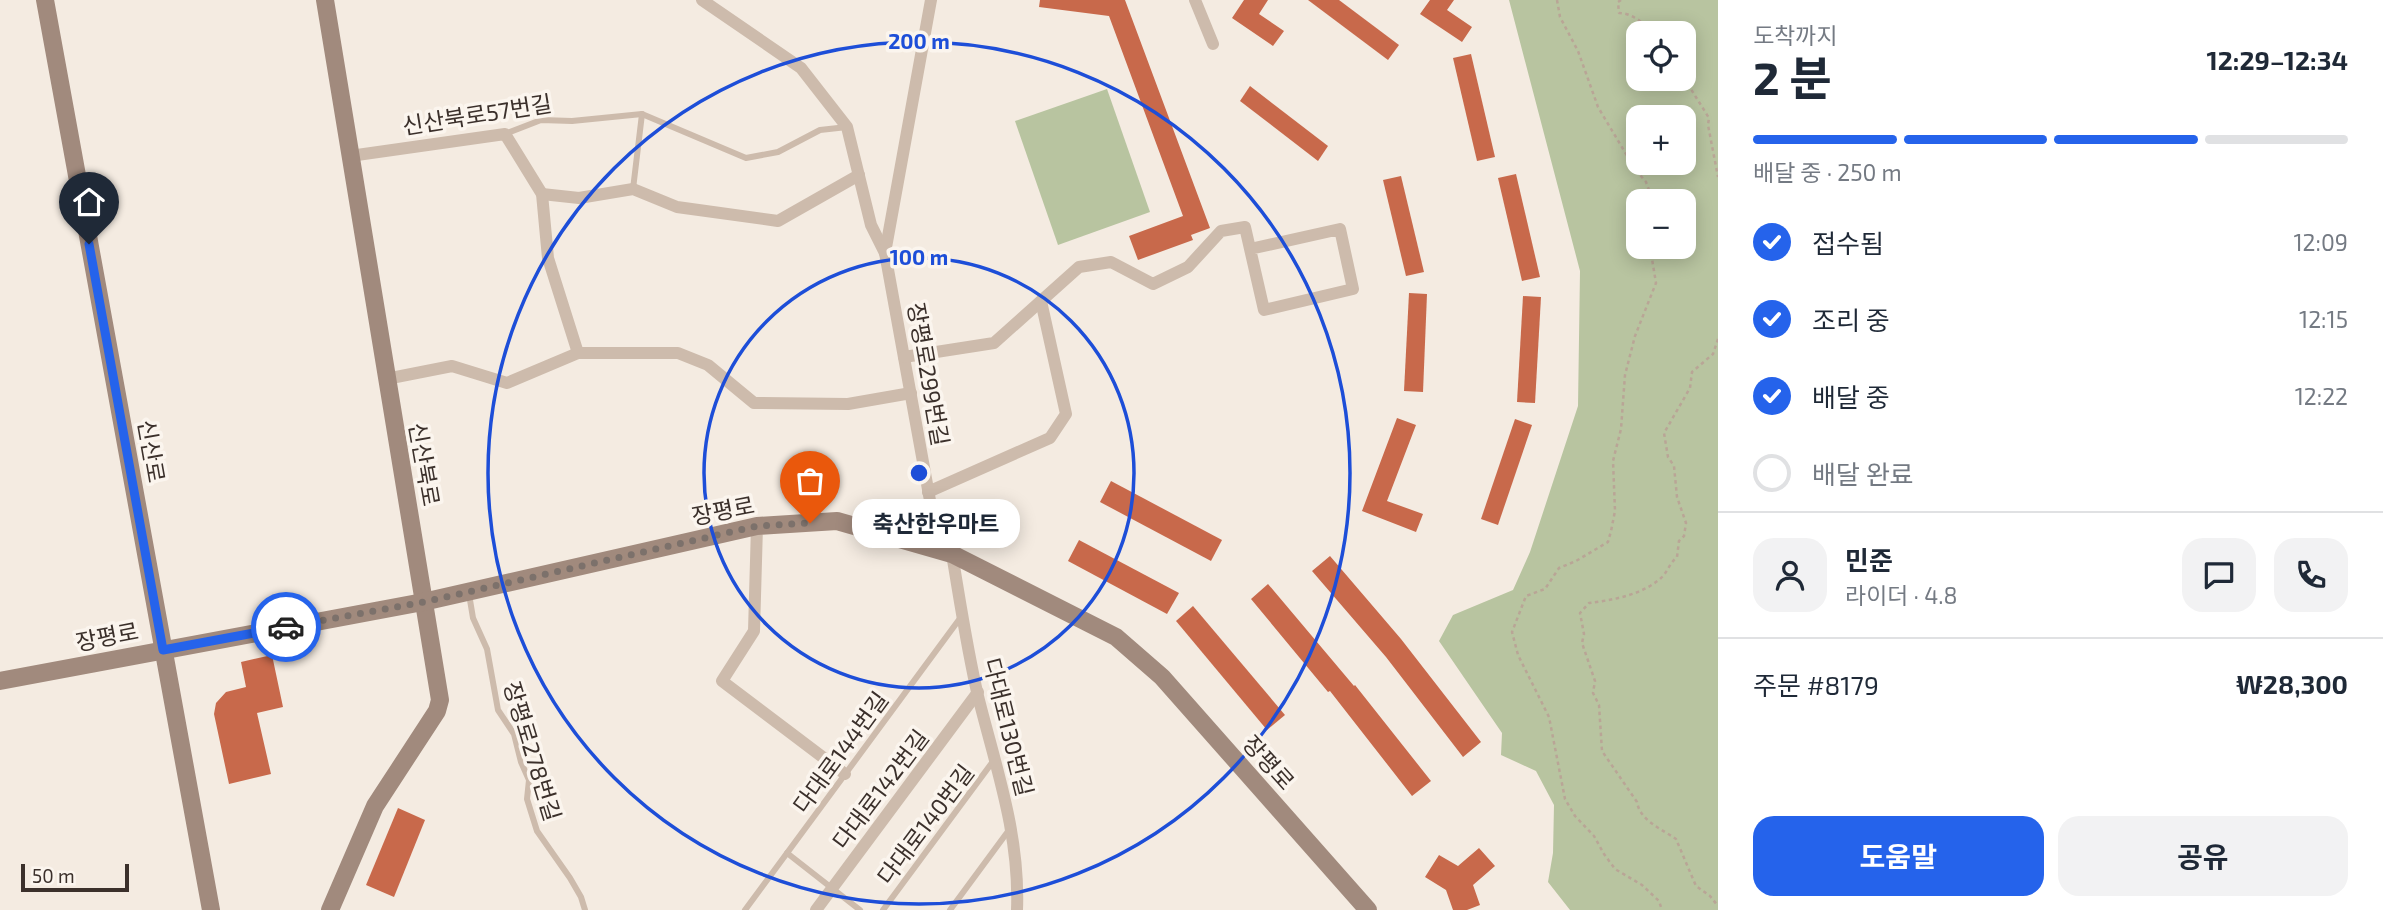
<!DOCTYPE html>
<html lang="ko">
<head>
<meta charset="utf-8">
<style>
  body { margin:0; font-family:"Exo 2","Noto Sans KR",sans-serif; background:#f2f2f3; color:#1f2937; height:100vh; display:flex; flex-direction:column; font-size:26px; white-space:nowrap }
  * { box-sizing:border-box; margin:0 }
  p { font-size:23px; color:#747a83 }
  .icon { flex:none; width:38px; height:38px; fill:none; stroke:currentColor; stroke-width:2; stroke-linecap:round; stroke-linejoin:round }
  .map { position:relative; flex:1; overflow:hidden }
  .sheet { display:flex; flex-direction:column; background:#fff; width:665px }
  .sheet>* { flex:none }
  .tools { position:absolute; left:1626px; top:21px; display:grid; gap:14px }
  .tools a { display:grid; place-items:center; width:70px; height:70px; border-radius:14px; background:#fff; box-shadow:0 4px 18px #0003; font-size:35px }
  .scale { position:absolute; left:21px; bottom:18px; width:108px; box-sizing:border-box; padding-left:7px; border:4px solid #3b302b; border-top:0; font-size:19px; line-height:24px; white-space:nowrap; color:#3b302b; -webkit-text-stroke:5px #fbf5ee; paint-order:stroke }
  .pin { position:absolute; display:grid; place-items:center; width:60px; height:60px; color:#fff; margin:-72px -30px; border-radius:50% 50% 50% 0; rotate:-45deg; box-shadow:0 0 7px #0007 }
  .pin .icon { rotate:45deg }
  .courier { position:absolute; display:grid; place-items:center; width:70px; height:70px; margin:-35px; border:5px solid #2563eb; border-radius:50%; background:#fff; color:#222; box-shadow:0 2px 9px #0007 }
  .bubble { position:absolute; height:49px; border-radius:21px; background:#fff; box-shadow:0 4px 18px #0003; font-size:23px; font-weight:700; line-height:49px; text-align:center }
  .head em { font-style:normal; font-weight:700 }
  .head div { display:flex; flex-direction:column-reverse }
  .head { display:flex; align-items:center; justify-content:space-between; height:119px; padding:0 35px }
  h1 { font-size:46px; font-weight:700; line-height:52px }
  .bar { display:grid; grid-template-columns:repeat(4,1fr); gap:10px 7px; align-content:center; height:84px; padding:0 35px }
  .bar i { height:9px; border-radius:5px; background:#e0e1e3 }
  .bar .active { background:#2563eb }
  .bar p { grid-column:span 4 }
  .line { display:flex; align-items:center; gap:18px; padding:0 35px; border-top:2px solid #e0e1e3 }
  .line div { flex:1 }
  .round { display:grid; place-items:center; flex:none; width:74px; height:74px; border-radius:21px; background:#f2f2f3 }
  ol { padding:0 35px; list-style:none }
  li { display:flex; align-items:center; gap:21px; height:77px }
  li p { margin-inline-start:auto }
  li .icon { padding:7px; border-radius:50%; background:#2563eb; color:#fff; stroke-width:4 }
  li:last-child { color:#747a83 }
  li i { width:38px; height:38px; border:4px solid #e0e1e3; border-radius:50% }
  .primary-button { display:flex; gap:14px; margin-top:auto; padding:14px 35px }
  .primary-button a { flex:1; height:80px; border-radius:21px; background:#2563eb; color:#fff; font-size:28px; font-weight:700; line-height:80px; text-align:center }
  .primary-button a+a { background:#f2f2f3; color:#1f2937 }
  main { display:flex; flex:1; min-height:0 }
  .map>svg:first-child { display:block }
  .green { fill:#b8c4a0; fill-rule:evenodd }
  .building { fill:#c8694b }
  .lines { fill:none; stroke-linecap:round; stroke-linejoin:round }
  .path { stroke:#b9a596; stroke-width:2.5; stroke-dasharray:3.5 3.5; stroke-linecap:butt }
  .lane { stroke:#cdbbac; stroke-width:6 }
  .street { stroke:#cdbbac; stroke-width:12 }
  .secondary { stroke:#a18a7d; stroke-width:18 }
  .done { stroke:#7c716b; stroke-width:7; stroke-dasharray:0 12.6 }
  .route { stroke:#2563eb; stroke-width:9 }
  .ring { fill:none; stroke:#1d4ed8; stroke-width:3.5 }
  .labels { text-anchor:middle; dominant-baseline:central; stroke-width:7; stroke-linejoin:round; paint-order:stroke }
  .street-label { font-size:23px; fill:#3b302b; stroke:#fbf5ee }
  .centre { fill:#1d4ed8; stroke:#fbf5ee; stroke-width:3.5 }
  .ring-label { font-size:21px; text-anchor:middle; font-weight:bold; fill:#1d4ed8; stroke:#fbf5ee; stroke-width:7; stroke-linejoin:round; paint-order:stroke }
</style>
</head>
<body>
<main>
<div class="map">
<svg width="1718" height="910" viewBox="0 0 1718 910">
  <rect width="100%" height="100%" fill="#f4ebe1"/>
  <g class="green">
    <path d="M1509 0H1718V910H1570L1548 882 1553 853 1554 805 1536 771 1501 755 1502 733 1439 641 1453 615 1513 590 1530 552 1578 406 1580 271ZM1638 33H1684V79H1638ZM1638 117H1684V163H1638ZM1638 201H1684V247H1638Z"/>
    <polygon points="1107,89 1150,212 1058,245 1015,121"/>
  </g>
  <g class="building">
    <polygon points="1040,0 1125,0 1210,228 1191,235 1193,240 1138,260 1129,236 1183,216 1109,16 1039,7"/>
    <polygon points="1244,0 1268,0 1259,14 1284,31 1273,46 1232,18"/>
    <polygon points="1308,0 1339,0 1399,45 1388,60"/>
    <polygon points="1430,0 1454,0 1447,10 1472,27 1462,42 1420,14"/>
    <polygon points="1471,54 1495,157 1477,161 1453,58"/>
    <polygon points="1250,86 1328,146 1318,161 1240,101"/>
    <polygon points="1516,174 1540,277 1522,281 1498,178"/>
    <polygon points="1401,176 1424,272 1406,276 1383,180"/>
    <polygon points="1409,293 1427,294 1423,392 1404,391"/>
    <polygon points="1523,296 1541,297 1535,403 1517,402"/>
    <polygon points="1397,418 1416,425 1387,501 1423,514 1416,532 1362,511"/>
    <polygon points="1515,419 1532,425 1498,525 1481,519"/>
    <polygon points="1111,481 1222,540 1211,561 1100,502"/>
    <polygon points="1079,540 1179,593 1167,614 1068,561"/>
    <polygon points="1330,556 1401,639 1481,742 1463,757 1386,657 1312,571"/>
    <polygon points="1268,584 1354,686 1355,685 1431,781 1412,796 1330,691 1328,692 1251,599"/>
    <polygon points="1193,606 1285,715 1267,730 1176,621"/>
    <polygon points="272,655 283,707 257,713 271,774 229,784 214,714 216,703 226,692 246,687 241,662"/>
    <polygon points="398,808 425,820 394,897 366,885"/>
    <polygon points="1479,848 1495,866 1473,885 1480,905 1467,910 1453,910 1446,890 1425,877 1439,855 1458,866"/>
  </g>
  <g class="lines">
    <g class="path">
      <polyline points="1557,0 1560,17 1578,51 1598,107 1635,169 1646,182 1653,201"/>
      <path d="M1621 0 1618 2 1619 13C1632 13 1644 23 1652 33"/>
      <polyline points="1684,78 1709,118 1708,125 1718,177"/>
      <polyline points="1650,247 1656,283 1635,336 1625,375 1621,429 1613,461 1615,511 1611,531 1608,542 1576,561 1559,568 1545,589 1526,596 1512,632 1518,655 1549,717 1565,799 1575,816 1594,836 1604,854 1615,869 1642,885 1659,901 1662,910"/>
      <path d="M1718 339 1713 354 1692 372 1690 388 1664 433 1668 457 1674 466 1677 497 1686 523 1684 536 1679 541 1677 557C1669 564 1667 573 1661 578 1642 595 1613 600 1589 603L1580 613 1584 634 1582 643 1595 681 1593 693 1599 705 1602 751 1637 802C1640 821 1662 829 1676 839L1696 886 1710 896 1718 906"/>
    </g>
    <g class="lane">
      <polyline points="505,134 541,120 572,121 642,114 746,158 778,152 820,130 847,127"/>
      <polyline points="633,189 642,114"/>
      <polyline points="469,594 473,618 487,649 498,710 514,734 521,762 529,780 527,799 537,831 570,878 581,897 585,910"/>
      <polyline points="787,853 860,910"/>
      <polyline points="745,910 961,617"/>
      <polyline points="883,910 994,760"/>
      <polyline points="950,910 1009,830"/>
    </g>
    <g class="street">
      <polyline points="702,0 801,68 847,127 871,225 885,253 939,550"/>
      <polyline points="1195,0 1213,44"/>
      <polyline points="350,156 505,134 542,194 548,258 578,353"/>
      <polyline points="542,194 579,198 633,189 677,207 778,221 859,175"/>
      <polyline points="885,253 931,0"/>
      <polyline points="904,357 994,343 1079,267 1111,262 1153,284 1188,267 1221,231 1245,227 1264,310 1353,289 1340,229 1250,249"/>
      <polyline points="386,379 452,366 507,383 578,353 678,353 708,365 754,403 848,404 911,393"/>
      <polyline points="928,492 1050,438 1066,414 1041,301"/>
      <polyline points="757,526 754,631 722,681 845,774"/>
      <path d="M952 554C960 601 967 649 978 696 996 768 1020 835 1017 910"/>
      <polyline points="816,910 978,692"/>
    </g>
    <g class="secondary">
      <polyline points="45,0 211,910"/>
      <polyline points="325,0 440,700 437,711 375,806 330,910"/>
      <polyline points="0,681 423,602 757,526 837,521 952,554 1116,637 1162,677 1368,910"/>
    </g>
  </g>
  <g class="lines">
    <polyline class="done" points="286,627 424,602 757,526 810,523"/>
    <polyline class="route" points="89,244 163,650 286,627"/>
  </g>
  <g class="ring">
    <circle cx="919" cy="473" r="215"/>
    <circle cx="919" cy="473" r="431"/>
  </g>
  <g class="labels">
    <g class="street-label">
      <text transform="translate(477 114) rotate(-9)">신산북로57번길</text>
      <text transform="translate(929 374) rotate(80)">장평로299번길</text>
      <text transform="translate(152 451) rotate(80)">신산로</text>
      <text transform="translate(425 464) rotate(80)">신산북로</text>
      <text transform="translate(723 510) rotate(-11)">장평로</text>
      <text transform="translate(107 636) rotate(-11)">장평로</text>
      <text transform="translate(1009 727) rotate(76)">다대로130번길</text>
      <text transform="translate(533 751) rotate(73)">장평로278번길</text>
      <text transform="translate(840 752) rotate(-54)">다대로144번길</text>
      <text transform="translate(1269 762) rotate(48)">장평로</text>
      <text transform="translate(880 789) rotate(-53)">다대로142번길</text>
      <text transform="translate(925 824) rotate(-53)">다대로140번길</text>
    </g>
  </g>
  <circle cx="919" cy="473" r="10" class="centre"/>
  <g class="ring-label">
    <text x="919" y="49">200 m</text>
    <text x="919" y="265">100 m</text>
  </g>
</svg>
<div class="tools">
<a><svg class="icon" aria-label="locate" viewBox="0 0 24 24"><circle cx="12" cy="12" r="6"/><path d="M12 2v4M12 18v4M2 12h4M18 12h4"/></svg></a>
<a>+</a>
<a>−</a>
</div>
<div class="scale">50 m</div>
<div class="pin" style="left:810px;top:523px;background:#ea580c"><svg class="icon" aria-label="bag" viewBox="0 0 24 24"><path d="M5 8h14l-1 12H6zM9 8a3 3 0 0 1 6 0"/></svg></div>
<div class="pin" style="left:89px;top:244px;background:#1f2937"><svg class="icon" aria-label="home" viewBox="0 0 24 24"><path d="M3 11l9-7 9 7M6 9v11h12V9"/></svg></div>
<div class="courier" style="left:286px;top:627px"><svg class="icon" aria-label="car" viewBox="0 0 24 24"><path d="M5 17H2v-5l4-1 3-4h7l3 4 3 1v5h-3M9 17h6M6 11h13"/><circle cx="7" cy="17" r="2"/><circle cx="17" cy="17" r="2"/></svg></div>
<div class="bubble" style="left:852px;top:499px;width:168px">축산한우마트</div>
</div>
<section class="sheet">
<div class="head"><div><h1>2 분</h1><p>도착까지</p></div><em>12:29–12:34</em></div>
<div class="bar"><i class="active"></i><i class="active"></i><i class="active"></i><i></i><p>배달 중 · 250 m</p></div>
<ol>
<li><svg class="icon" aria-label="check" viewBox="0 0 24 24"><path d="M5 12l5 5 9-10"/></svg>접수됨<p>12:09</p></li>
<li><svg class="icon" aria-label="check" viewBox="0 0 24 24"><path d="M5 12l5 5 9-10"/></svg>조리 중<p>12:15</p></li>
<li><svg class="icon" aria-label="check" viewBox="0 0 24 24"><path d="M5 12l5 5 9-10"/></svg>배달 중<p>12:22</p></li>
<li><i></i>배달 완료</li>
</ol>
<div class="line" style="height:126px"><a class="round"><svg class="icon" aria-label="person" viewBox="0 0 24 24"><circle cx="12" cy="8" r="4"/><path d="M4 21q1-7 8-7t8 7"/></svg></a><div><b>민준</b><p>라이더 · 4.8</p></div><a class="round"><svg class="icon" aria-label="chat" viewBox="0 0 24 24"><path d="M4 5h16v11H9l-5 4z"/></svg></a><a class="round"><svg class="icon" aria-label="phone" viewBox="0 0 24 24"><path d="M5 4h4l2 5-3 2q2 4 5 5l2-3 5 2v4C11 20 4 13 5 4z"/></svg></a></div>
<div class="line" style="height:91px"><div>주문 #8179</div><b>₩28,300</b></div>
<div class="primary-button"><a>도움말</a><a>공유</a></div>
</section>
</main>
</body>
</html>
